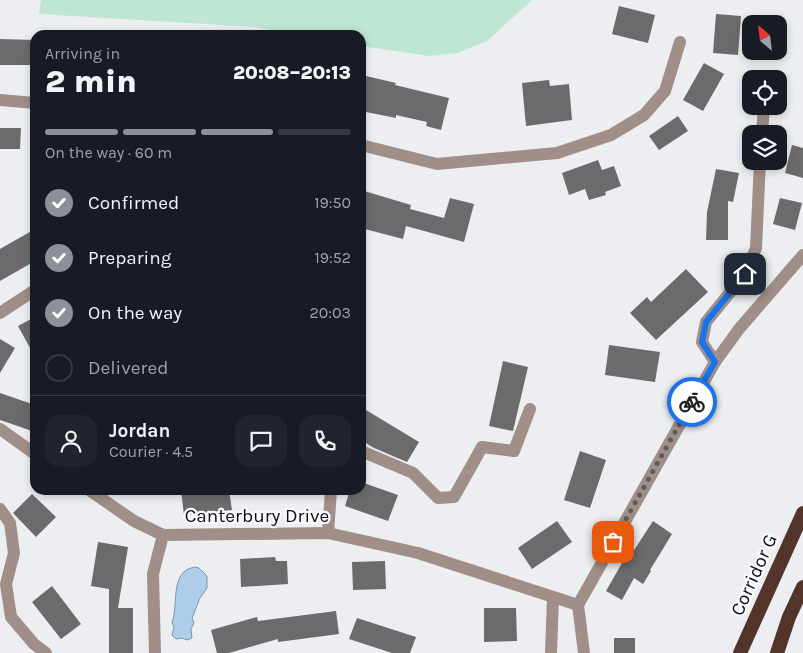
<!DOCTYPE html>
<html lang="en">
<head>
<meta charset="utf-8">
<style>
  body { margin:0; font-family:Karla,sans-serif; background:#20242c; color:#f1f3f6; height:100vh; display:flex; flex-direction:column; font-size:19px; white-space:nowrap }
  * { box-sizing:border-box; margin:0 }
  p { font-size:16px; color:#9ea1a6 }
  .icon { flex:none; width:28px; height:28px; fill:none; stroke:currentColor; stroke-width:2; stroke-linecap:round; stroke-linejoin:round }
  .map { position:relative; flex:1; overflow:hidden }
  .panel { position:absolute; left:30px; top:30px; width:336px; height:465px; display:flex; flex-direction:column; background:#171b24; border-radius:15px; box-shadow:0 2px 8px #0003 }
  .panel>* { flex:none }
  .needle { width:32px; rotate:332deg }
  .tools { position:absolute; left:742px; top:15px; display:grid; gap:10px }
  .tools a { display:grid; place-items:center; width:45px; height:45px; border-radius:10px; background:#171b24; box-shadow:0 2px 8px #0003; font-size:25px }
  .pin { position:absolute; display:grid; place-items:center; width:42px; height:42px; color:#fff; margin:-21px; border-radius:10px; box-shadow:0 2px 8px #0006 }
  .courier { position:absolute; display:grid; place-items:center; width:50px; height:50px; margin:-25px; border:4px solid #1a73e8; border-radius:50%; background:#fff; color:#222; box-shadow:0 1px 6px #0007 }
  .headline em { font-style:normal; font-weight:800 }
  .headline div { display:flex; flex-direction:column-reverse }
  .headline { display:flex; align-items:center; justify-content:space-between; height:85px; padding:0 15px }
  h1 { font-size:32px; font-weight:800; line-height:38px }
  .bar { display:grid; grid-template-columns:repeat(4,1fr); gap:8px 5px; align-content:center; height:60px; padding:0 15px }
  .bar i { height:6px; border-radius:4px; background:#363941 }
  .bar .on { background:#8c9099 }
  .bar p { grid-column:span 4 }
  .line { display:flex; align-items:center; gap:12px; padding:0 15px; border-top:1px solid #363941 }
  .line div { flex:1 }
  .round { display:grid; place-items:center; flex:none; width:52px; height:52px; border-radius:15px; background:#20242c }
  ol { padding:0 15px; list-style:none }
  li { display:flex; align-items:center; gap:15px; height:55px }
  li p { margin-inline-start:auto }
  li .icon { padding:5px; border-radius:50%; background:#8c9099; color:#fff; stroke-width:4 }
  li:last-child { color:#9ea1a6 }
  li i { width:28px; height:28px; border:2px solid #363941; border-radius:50% }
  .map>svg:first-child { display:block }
  .green { fill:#bfe6d2 }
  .water { fill:#adcde9; stroke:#7d94a8 }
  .building { fill:#6d6a6c }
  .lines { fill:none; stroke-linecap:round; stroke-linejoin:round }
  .minor { stroke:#a08e88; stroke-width:12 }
  .tertiary { stroke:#a08e88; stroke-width:12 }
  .trunk { stroke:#53342a; stroke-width:14 }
  .done { stroke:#5b5c5e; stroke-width:5; stroke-dasharray:0 9 }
  .route { stroke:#1a73e8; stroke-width:6 }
  .labels { text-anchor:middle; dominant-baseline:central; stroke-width:4.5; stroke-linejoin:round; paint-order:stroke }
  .street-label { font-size:19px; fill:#0d0e0f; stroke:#f9fbfe }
</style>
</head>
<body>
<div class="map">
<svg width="803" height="653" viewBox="0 0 803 653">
  <rect width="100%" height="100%" fill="#eceef1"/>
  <polygon class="green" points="41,0 532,0 487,41 457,53 429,56 361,46 361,35 298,35 254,27 39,14"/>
  <path class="water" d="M195 567 199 568 207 576V588L200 598 192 618 194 623 191 629 192 638 187 640 182 638 176 639 172 635 174 627 172 622C179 605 169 571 195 567Z"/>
  <g class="building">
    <polygon points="619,6 655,15 648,43 612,34"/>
    <polygon points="716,14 741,16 738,55 713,53"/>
    <polygon points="0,39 35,40 35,65 0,65"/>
    <polygon points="704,63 724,74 703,111 683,100"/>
    <polygon points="366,76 396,83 395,85 449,98 441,130 426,126 427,122 396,115 396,118 361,111 361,98"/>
    <polygon points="549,80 550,86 569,84 572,120 526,126 522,83"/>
    <polygon points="678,116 688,131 659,150 649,136"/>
    <polygon points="0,128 21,128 20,149 0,149"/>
    <polygon points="792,145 803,148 803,178 785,173"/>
    <polygon points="598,160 602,170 614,166 621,186 605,192 606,195 589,200 585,189 569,195 562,173"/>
    <polygon points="716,169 739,173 733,202 728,201 728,240 706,240 707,212"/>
    <polygon points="361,190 411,205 410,209 444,218 450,198 474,204 464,242 406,226 403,239 361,228"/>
    <polygon points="780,198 802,203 795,230 773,224"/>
    <polygon points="35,229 35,261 0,281 0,249"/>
    <polygon points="686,269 708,292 656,340 630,313 647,297 651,302"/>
    <polygon points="35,317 35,357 18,326"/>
    <polygon points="0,339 15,348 0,373"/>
    <polygon points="609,345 660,352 655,382 605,375"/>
    <polygon points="503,361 528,367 513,431 489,426"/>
    <polygon points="0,393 35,405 35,432 0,420"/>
    <polygon points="361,407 419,442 407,462 374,448 361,440"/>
    <polygon points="580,451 606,460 590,508 564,500"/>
    <polygon points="361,482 398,495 388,521 345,506 350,490 361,490"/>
    <polygon points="181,490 229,490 232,510 184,515"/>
    <polygon points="32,494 56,517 36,537 13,513"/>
    <polygon points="557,521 572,542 532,569 518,548"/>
    <polygon points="653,521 672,534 650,570 651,571 643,584 634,578 622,600 606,591 626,556 629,558"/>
    <polygon points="98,542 128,547 118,608 133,608 133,653 109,653 109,589 91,586"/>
    <polygon points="275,557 276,561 287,561 288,584 241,587 240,559"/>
    <polygon points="385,561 386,589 353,590 352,562"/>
    <polygon points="52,586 81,624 61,639 32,602"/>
    <polygon points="484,608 516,608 517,641 484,642"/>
    <polygon points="336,611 339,634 278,642 278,639 229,653 217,653 211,630 257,617 258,621"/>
    <polygon points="357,618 416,637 410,653 392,653 349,639"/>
    <rect x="614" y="638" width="21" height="15"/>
  </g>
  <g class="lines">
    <g class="minor">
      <polyline points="0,100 35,103"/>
      <polyline points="762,134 764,106"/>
      <polyline points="361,145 437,164 557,153 611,135 644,115 665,91 680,42"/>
      <polyline points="0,313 35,290"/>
      <polyline points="715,362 702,342 706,322 745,274 756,248 760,161"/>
      <polyline points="0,429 35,454"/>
      <polyline points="361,451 413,473 438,498 454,497 482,447 514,451 530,409"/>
      <polyline points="89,490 134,521 163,535 328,533 418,553 578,605"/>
      <polyline points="0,509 10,523 14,553 6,584 11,617 34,644 46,653"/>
      <polyline points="328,533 331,490"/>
      <polyline points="155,653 153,574 163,535"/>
      <polyline points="551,653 553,597"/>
    </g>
    <polyline class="tertiary" points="584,653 578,605 715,362 739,329 803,255"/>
    <g class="trunk">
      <polyline points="740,653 803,513"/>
      <polyline points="777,653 789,617 803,587"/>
    </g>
  </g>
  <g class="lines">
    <polyline class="done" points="613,542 692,402"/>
    <polyline class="route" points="692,402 715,362 702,342 706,322 745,274"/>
  </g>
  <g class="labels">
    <g class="street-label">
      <text x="257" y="516">Canterbury Drive</text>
      <text transform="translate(754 575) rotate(-66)">Corridor G</text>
    </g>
  </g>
</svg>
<div class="tools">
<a><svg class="needle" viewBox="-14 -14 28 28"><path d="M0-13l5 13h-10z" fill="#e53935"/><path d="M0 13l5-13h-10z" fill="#9ea1a6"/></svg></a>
<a><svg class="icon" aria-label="locate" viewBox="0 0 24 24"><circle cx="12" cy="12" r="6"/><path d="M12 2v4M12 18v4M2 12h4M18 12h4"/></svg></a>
<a><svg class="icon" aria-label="layers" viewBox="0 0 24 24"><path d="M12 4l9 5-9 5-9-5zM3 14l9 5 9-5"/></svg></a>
</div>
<div class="pin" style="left:613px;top:542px;background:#ea580c"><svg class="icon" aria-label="bag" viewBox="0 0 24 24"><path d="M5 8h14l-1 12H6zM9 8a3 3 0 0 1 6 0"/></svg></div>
<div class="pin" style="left:745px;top:274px;background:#1f2937"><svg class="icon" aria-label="home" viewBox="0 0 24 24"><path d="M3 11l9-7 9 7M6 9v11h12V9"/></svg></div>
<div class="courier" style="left:692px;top:402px"><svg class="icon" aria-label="bike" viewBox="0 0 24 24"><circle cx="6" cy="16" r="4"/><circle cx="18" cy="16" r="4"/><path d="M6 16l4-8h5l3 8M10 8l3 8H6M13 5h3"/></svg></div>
<section class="panel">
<div class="headline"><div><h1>2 min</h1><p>Arriving in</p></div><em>20:08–20:13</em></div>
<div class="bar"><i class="on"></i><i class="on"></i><i class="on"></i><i></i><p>On the way · 60 m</p></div>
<ol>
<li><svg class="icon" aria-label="check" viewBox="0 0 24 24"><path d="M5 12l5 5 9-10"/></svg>Confirmed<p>19:50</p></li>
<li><svg class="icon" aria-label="check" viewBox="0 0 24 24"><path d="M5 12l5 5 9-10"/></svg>Preparing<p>19:52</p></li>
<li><svg class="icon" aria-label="check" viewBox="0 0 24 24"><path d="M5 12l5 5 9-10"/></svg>On the way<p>20:03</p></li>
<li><i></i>Delivered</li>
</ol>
<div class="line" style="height:90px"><a class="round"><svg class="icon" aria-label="person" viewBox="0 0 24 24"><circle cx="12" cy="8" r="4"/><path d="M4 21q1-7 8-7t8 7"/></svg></a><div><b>Jordan</b><p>Courier · 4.5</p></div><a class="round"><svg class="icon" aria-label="chat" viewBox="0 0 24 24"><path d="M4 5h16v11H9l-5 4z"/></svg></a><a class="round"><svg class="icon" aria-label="phone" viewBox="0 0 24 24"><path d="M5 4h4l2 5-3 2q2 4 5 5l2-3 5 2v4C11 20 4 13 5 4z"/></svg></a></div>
</section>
</div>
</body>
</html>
